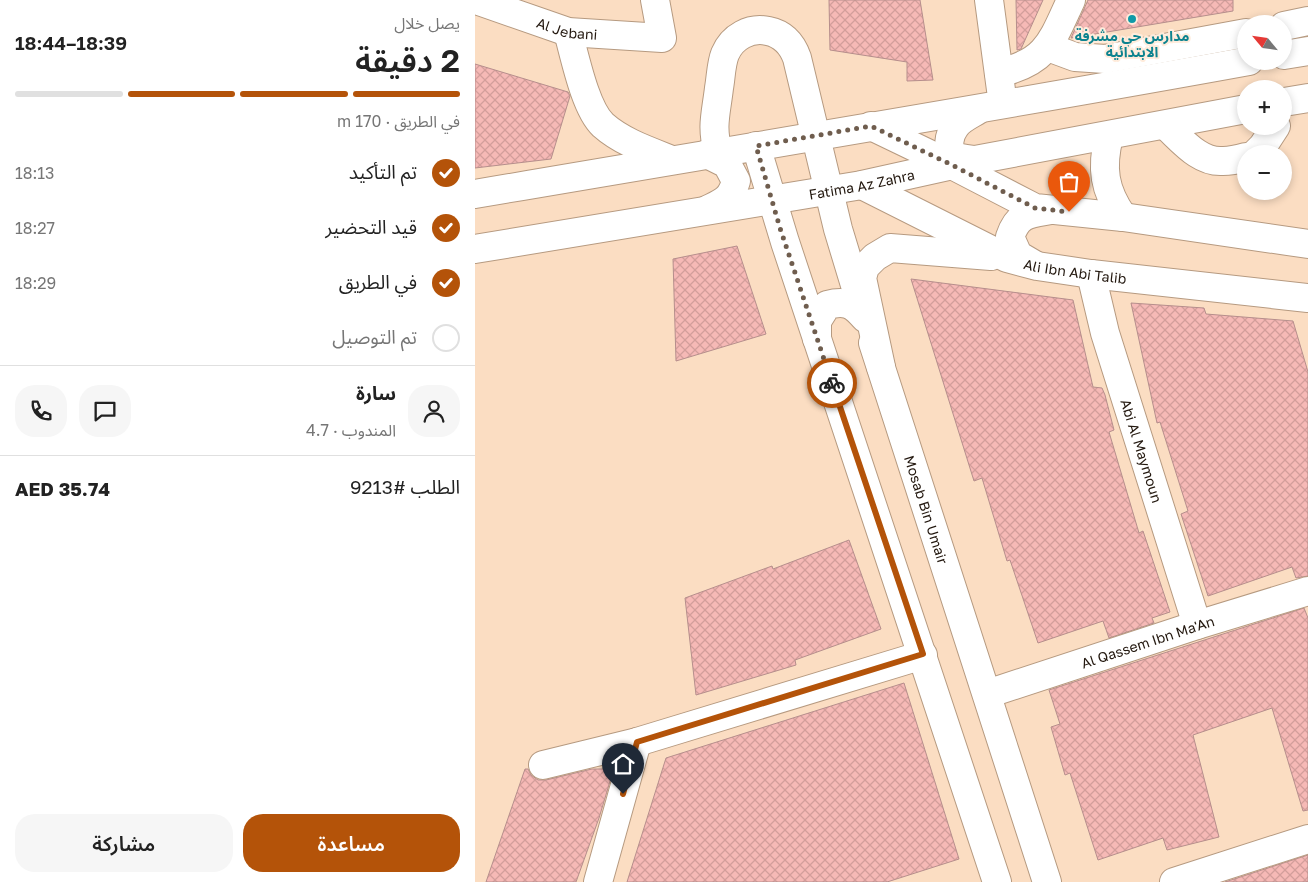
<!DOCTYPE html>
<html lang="ar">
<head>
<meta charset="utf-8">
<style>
  body { margin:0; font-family:"Golos Text","Noto Sans Arabic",sans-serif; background:#f6f6f6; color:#222; direction:rtl; height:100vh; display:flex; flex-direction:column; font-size:19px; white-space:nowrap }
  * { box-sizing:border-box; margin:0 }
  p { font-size:16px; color:#767676 }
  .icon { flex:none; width:28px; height:28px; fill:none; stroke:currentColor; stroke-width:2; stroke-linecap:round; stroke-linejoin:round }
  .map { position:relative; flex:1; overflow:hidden; direction:ltr }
  .panel { display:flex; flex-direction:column; background:#fff; width:475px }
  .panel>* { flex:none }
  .needle { width:32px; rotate:299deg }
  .fabs { position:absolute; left:762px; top:15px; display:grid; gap:10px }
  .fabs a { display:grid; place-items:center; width:55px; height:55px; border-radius:50%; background:#fff; box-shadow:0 2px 8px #0003; font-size:25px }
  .pin { position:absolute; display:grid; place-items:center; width:42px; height:42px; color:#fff; margin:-51px -21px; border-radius:50% 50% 50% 0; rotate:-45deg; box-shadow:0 0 5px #0007 }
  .pin .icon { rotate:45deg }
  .courier { position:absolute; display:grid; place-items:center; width:50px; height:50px; margin:-25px; border:4px solid #b45309; border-radius:50%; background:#fff; color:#222; box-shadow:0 1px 6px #0007 }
  .summary em { font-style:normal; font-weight:600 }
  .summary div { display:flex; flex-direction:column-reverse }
  .summary { display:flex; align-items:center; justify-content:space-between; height:85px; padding:0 15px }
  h1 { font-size:32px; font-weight:600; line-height:38px }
  .bar { display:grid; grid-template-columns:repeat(4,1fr); gap:8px 5px; align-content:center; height:60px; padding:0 15px }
  .bar i { height:6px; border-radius:4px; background:#e0e0e0 }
  .bar .active { background:#b45309 }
  .bar p { grid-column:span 4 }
  .line { display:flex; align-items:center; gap:12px; padding:0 15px; border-top:1px solid #e0e0e0 }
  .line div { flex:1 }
  .round { display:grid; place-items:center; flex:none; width:52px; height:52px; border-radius:20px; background:#f6f6f6 }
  ol { padding:0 15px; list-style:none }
  li { display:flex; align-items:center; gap:15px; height:55px }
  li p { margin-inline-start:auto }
  li .icon { padding:5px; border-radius:50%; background:#b45309; color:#fff; stroke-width:4 }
  li:last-child { color:#767676 }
  li i { width:28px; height:28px; border:2px solid #e0e0e0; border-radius:50% }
  .primary-button { display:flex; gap:10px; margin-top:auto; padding:10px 15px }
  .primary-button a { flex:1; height:58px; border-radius:20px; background:#b45309; color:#fff; font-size:20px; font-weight:600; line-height:58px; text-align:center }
  .primary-button a+a { background:#f6f6f6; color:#222 }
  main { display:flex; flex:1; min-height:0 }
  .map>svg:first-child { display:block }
  .building { fill:url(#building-cross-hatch); stroke:#b68e8c }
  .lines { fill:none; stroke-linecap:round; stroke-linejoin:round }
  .minor-casing { stroke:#b69a80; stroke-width:30 }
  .major-casing { stroke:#b69a80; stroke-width:30 }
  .minor { stroke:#fff; stroke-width:28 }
  .major { stroke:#fff; stroke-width:28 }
  .done { stroke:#6f5d4e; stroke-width:5; stroke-dasharray:0 9 }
  .route { stroke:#b45309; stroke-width:6 }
  .culture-dot { fill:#0f9aa8; stroke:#ffecdc; stroke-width:2 }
  .labels { text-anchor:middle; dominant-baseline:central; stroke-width:4; stroke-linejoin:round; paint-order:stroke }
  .street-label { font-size:14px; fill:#23180f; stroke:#ffecdc }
  .culture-label { font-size:14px; font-weight:bold; fill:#0d838f; stroke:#ffecdc }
</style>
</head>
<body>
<main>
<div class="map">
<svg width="833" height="882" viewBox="0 0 833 882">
  <defs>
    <pattern id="building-cross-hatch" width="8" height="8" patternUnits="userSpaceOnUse" patternTransform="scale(1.25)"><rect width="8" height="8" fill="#f6b9b6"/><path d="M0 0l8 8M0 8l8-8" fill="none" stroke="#d39e9b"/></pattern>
  </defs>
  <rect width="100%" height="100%" fill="#fbddc2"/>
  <g class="building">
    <polygon points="354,0 445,0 458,80 432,81 432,62 355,50"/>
    <polygon points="541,0 568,0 546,49 542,50"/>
    <polygon points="613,0 758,0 758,11 596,38"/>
    <polygon points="0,64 93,92 95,96 76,159 0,168"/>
    <polygon points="262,246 291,334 201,361 198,259"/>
    <polygon points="436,279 598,300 618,387 627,388 630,395 639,430 634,432 664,533 668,531 695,612 677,618 679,623 634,638 628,621 563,643 535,560 532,561 507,478 499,481"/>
    <polygon points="656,303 729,308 731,314 818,321 833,372 833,576 821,578 817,567 733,596 706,514 713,511 685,422 682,423"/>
    <polygon points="374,540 406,629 320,660 321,665 221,695 210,598 297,566 298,569"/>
    <polygon points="829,608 833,618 833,810 828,811 797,708 718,735 744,837 692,850 688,838 623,860 595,773 590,775 576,727 585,724 574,690"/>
    <polygon points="429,683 484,859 412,882 152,882 191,758"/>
    <polygon points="50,769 53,769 56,775 63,780 71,780 117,769 132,769 136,778 124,818 101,882 11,882"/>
    <polygon points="833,855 833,882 750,882"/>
  </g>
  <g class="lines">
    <defs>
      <g id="minor">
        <path id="s1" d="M1 0 93 32 187 38 180 0"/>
        <polyline points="514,0 526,90"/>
        <polyline points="809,26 833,21"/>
        <path d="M93 32C100 57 110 108 128 125 147 142 174 151 197 160"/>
        <polyline points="573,47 600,57 630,59 771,33"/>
        <path d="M524 73C572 62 577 41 596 0"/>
        <path d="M690 125C706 139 724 163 748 161 756 161 764 159 771 157"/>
        <polyline points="281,146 310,242 522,882"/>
        <path d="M243 152C236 126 241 114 244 88 246 77 246 64 250 54 257 37 275 27 293 31 308 34 317 44 322 58L363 229 386 305"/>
        <polyline points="780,154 788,146 801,126"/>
        <path id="s2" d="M616 274 630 333 722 625"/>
        <path d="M342 339V321L352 305C371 300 378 304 390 318"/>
        <path id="s3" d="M398 343 572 882"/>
        <path id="s4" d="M512 694 722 625 833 591"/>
        <polyline points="68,765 162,742 448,655"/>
        <polyline points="123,882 162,742"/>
        <polyline points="699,882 833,839"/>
      </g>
      <g id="major">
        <polyline points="809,55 833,51"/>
        <polyline points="809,102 833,98"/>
        <polyline points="396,126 477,165 560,208 648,217 833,244"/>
        <path d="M634 136C626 168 629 190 648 217"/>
        <path d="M500 160C494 159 486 159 480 156 471 149 474 135 480 127 485 119 495 115 503 110"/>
        <path id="s5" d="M387 185 532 258 562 266 616 274 833 298"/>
        <path d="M0 194C258 150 516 108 774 61"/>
        <path d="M232 210C248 202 256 200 261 181L252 164 232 154"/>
        <path id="s6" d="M0 249 387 185 500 160 771 109"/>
        <path d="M560 265 543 255 535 237C543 213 554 214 576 210"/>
        <polyline points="406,367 387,278 390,267 400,257 415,248 516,256"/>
      </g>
    </defs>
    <use href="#minor" class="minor-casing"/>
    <use href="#major" class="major-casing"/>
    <use href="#minor" class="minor"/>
    <use href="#major" class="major"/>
  </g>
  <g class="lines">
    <polyline class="done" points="357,383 305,228 281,146 396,126 477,165 560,208 594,212"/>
    <polyline class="route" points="148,794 162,742 448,654 357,383"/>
  </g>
  <circle class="culture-dot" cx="657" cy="19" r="5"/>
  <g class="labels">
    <g class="street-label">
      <text stroke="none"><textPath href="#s1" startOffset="96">Al Jebani</textPath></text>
      <text stroke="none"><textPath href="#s6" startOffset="392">Fatima Az Zahra</textPath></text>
      <text stroke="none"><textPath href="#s5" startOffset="232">Ali Ibn Abi Talib</textPath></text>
      <text stroke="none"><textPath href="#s2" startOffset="184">Abi Al Maymoun</textPath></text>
      <text stroke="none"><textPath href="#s3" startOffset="175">Mosab Bin Umair</textPath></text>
      <text stroke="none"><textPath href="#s4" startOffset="169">Al Qassem Ibn Ma'An</textPath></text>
    </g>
    <g class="culture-label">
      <text x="657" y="35">مدارس حي مشرفة<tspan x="657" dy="16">الابتدائية</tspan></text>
    </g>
  </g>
</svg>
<div class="fabs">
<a><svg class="needle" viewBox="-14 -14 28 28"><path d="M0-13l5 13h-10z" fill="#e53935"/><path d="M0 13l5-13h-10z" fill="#767676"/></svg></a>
<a>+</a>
<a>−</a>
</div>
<div class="pin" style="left:594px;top:212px;background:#ea580c"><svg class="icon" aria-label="bag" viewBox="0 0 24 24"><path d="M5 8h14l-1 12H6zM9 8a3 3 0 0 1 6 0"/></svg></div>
<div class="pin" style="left:148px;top:794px;background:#1f2937"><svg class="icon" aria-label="home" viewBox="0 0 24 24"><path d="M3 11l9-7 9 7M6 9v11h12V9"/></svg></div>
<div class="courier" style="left:357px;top:383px"><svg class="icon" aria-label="bike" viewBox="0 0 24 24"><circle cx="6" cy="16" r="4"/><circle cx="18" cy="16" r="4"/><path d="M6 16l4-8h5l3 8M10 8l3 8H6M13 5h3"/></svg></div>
</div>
<section class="panel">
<div class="summary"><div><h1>2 دقيقة</h1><p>يصل خلال</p></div><em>18:39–18:44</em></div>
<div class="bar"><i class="active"></i><i class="active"></i><i class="active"></i><i></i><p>في الطريق · 170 m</p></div>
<ol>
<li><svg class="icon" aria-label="check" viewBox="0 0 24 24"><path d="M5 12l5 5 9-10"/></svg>تم التأكيد<p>18:13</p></li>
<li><svg class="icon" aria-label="check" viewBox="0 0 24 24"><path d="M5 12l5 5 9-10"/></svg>قيد التحضير<p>18:27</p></li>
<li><svg class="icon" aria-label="check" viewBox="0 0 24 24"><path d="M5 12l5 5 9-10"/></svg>في الطريق<p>18:29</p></li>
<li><i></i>تم التوصيل</li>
</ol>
<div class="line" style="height:90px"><a class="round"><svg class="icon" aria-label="person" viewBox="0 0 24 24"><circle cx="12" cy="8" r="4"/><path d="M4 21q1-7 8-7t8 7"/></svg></a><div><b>سارة</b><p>المندوب · 4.7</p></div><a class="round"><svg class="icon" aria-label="chat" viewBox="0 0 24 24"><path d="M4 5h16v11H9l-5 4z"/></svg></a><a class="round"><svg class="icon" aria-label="phone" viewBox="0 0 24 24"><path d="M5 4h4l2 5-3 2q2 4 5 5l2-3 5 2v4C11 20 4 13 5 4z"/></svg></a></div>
<div class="line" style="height:65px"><div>الطلب #9213</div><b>AED 35.74</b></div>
<div class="primary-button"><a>مساعدة</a><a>مشاركة</a></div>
</section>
</main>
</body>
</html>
